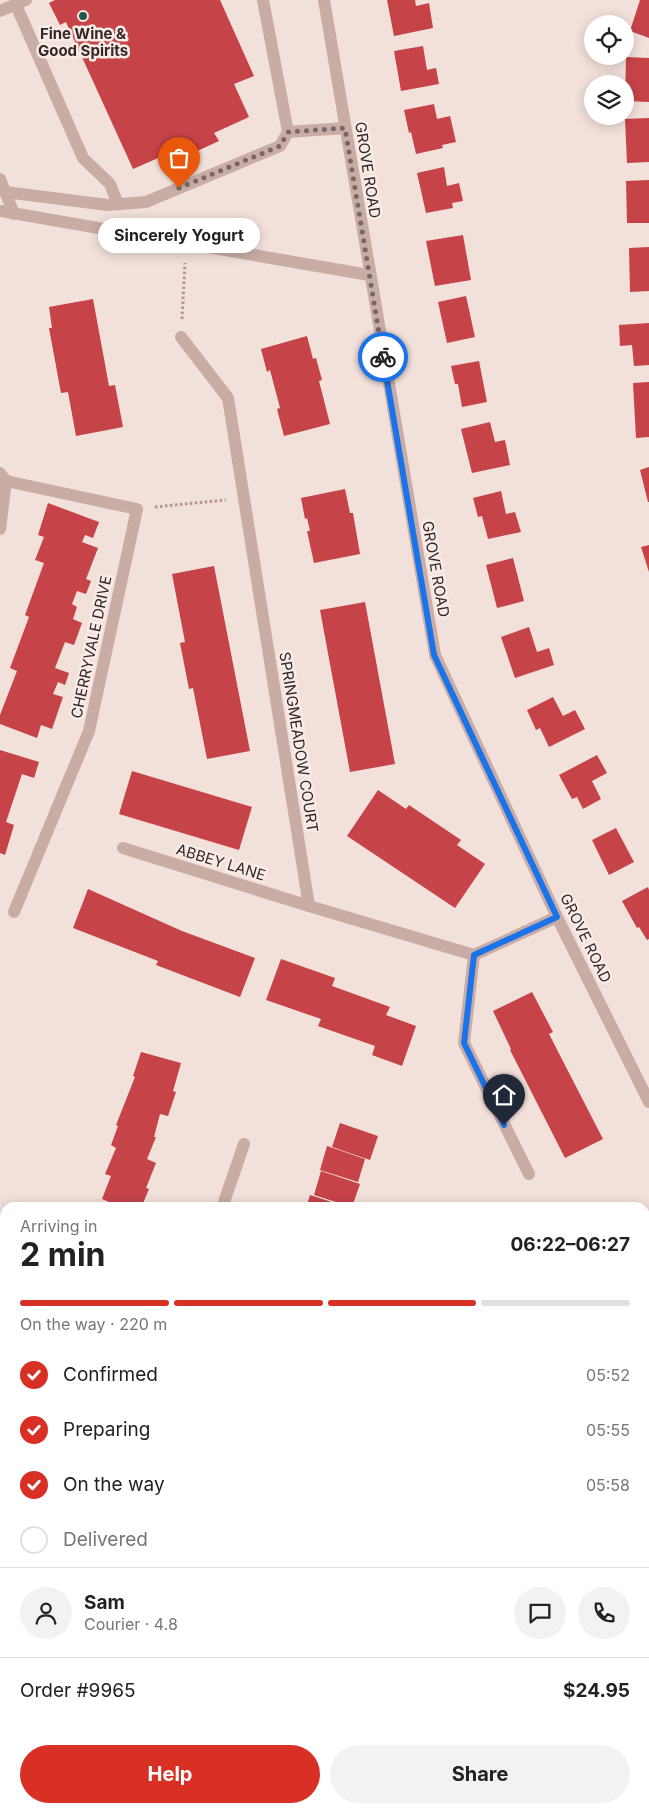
<!DOCTYPE html>
<html lang="en">
<head>
<meta charset="utf-8">
<style>
  body { margin:0; font-family:Inter,sans-serif; background:#f2f2f2; color:#222; height:100vh; display:flex; flex-direction:column; font-size:19px; white-space:nowrap }
  * { box-sizing:border-box; margin:0 }
  p { font-size:16px; color:#767676 }
  .icon { flex:none; width:28px; height:28px; fill:none; stroke:currentColor; stroke-width:2; stroke-linecap:round; stroke-linejoin:round }
  .map { position:relative; flex:1; overflow:hidden }
  .drawer { position:absolute; left:0px; top:1202px; width:650px; height:611px; display:flex; flex-direction:column; background:#fff; border-radius:15px 15px 0 0; box-shadow:0 2px 12px #0003 }
  .drawer>* { flex:none }
  .buttons { position:absolute; left:584px; top:15px; display:grid; gap:10px }
  .buttons a { display:grid; place-items:center; width:50px; height:50px; border-radius:50%; background:#fff; box-shadow:0 2px 12px #0003; font-size:25px }
  .pin { position:absolute; display:grid; place-items:center; width:42px; height:42px; color:#fff; margin:-51px -21px; border-radius:50% 50% 50% 0; rotate:-45deg; box-shadow:0 0 5px #0007 }
  .pin .icon { rotate:45deg }
  .courier { position:absolute; display:grid; place-items:center; width:50px; height:50px; margin:-25px; border:4px solid #1a73e8; border-radius:50%; background:#fff; color:#222; box-shadow:0 1px 6px #0007 }
  .bubble { position:absolute; height:35px; border-radius:18px; background:#fff; box-shadow:0 2px 12px #0003; font-size:16px; font-weight:700; line-height:35px; text-align:center }
  .headline em { font-style:normal; font-weight:700 }
  .headline div { display:flex; flex-direction:column-reverse }
  .headline { display:flex; align-items:center; justify-content:space-between; height:85px; padding:0 20px }
  h1 { font-size:32px; font-weight:700; line-height:38px }
  .bar { display:grid; grid-template-columns:repeat(4,1fr); gap:8px 5px; align-content:center; height:60px; padding:0 20px }
  .bar i { height:6px; border-radius:4px; background:#e0e0e0 }
  .bar .on { background:#d93025 }
  .bar p { grid-column:span 4 }
  .line { display:flex; align-items:center; gap:12px; padding:0 20px; border-top:1px solid #e0e0e0 }
  .line div { flex:1 }
  .round { display:grid; place-items:center; flex:none; width:52px; height:52px; border-radius:26px; background:#f2f2f2 }
  ol { padding:0 20px; list-style:none }
  li { display:flex; align-items:center; gap:15px; height:55px }
  li p { margin-inline-start:auto }
  li .icon { padding:5px; border-radius:50%; background:#d93025; color:#fff; stroke-width:4 }
  li:last-child { color:#767676 }
  li i { width:28px; height:28px; border:2px solid #e0e0e0; border-radius:50% }
  .button { display:flex; gap:10px; margin-top:auto; padding:10px 20px }
  .button a { flex:1; height:58px; border-radius:30px; background:#d93025; color:#fff; font-size:20px; font-weight:700; line-height:58px; text-align:center }
  .button a+a { background:#f2f2f2; color:#222 }
  .map>svg:first-child { display:block }
  .building { fill:#c64348 }
  .lines { fill:none; stroke-linecap:round; stroke-linejoin:round }
  .path { stroke:#b59590; stroke-width:3; stroke-dasharray:2.5 2.5; stroke-linecap:butt }
  .minor { stroke:#caaca6; stroke-width:12 }
  .done { stroke:#776866; stroke-width:5; stroke-dasharray:0 9 }
  .route { stroke:#1a73e8; stroke-width:6 }
  .poi-dot { fill:#1c574a; stroke:#f9ebe6; stroke-width:2 }
  .labels { text-anchor:middle; dominant-baseline:central; stroke-width:5; stroke-linejoin:round; paint-order:stroke }
  .poi-label { font-size:15px; font-weight:bold; fill:#352727; stroke:#f9ebe6 }
  .street-label { font-size:15px; fill:#352727; stroke:#f9ebe6 }
</style>
</head>
<body>
<div class="map">
<svg width="649" height="1813" viewBox="0 0 649 1813">
  <rect width="100%" height="100%" fill="#f2e0da"/>
  <g class="building">
    <polygon points="55,0 220,0 254,76 234,84 249,117 214,133 219,141 169,164 165,155 133,169 66,22 60,25 49,3"/>
    <polygon points="387,0 415,0 416,6 429,3 433,28 394,36"/>
    <polygon points="640,0 649,0 649,38 630,31"/>
    <polygon points="423,46 427,70 436,68 439,84 401,91 394,51"/>
    <polygon points="626,57 649,58 649,102 625,101"/>
    <polygon points="434,104 437,119 450,116 456,142 442,145 443,148 416,154 411,132 409,133 404,110"/>
    <polygon points="649,118 649,162 627,163 625,119"/>
    <polygon points="444,167 447,186 459,183 463,201 452,203 453,208 426,213 417,173"/>
    <polygon points="649,180 649,223 627,223 626,181"/>
    <polygon points="463,235 471,280 435,286 426,241"/>
    <polygon points="649,247 649,291 630,292 629,248"/>
    <polygon points="466,296 475,337 447,343 438,302"/>
    <polygon points="93,299 109,386 115,385 123,427 76,436 68,392 61,393 49,328 52,328 49,307"/>
    <polygon points="649,323 649,365 634,366 632,345 620,346 619,325"/>
    <polygon points="307,336 313,359 316,358 322,380 319,381 330,424 284,436 277,409 280,408 270,370 267,372 261,349"/>
    <polygon points="479,361 487,402 462,407 458,384 455,384 451,366"/>
    <polygon points="649,382 649,437 636,438 633,383"/>
    <polygon points="490,422 495,442 505,440 510,465 472,473 461,429"/>
    <polygon points="649,467 649,502 648,502 640,470"/>
    <polygon points="345,489 350,513 353,513 360,554 314,563 307,531 310,531 307,518 305,519 301,498"/>
    <polygon points="501,491 506,514 515,512 521,532 488,539 482,516 478,517 473,498"/>
    <polygon points="48,503 99,522 93,538 85,535 82,542 98,548 86,579 91,581 86,594 77,591 72,604 77,607 73,619 82,623 74,645 65,642 55,668 69,673 65,685 58,682 53,694 63,697 52,729 41,725 37,738 0,724 0,715 17,671 10,668 29,617 25,615 44,563 35,560 44,537 38,535"/>
    <polygon points="649,545 649,572 641,547"/>
    <polygon points="513,558 524,601 497,608 486,565"/>
    <polygon points="214,566 250,751 207,759 193,688 189,689 180,643 185,642 172,574"/>
    <polygon points="365,602 395,764 350,772 320,610"/>
    <polygon points="529,627 537,652 549,648 554,665 515,678 501,637"/>
    <polygon points="553,697 563,716 575,710 585,729 549,747 540,728 536,730 527,710"/>
    <polygon points="0,750 39,762 34,778 22,774 6,822 14,825 5,855 0,853"/>
    <polygon points="597,755 607,773 592,781 601,799 583,809 577,797 572,799 559,775"/>
    <polygon points="132,771 252,807 239,850 119,814"/>
    <polygon points="378,790 406,809 409,805 461,840 457,845 485,864 455,908 347,836"/>
    <polygon points="616,828 634,862 609,875 592,840"/>
    <polygon points="648,887 649,890 649,939 647,940 639,927 637,928 622,901"/>
    <polygon points="88,889 182,931 255,958 240,997 156,965 158,961 73,928"/>
    <polygon points="281,959 335,978 332,986 390,1007 386,1015 416,1026 402,1066 372,1055 375,1046 318,1026 321,1019 266,1000"/>
    <polygon points="532,992 553,1032 549,1034 603,1139 565,1158 510,1050 511,1049 493,1011"/>
    <polygon points="141,1052 181,1063 173,1091 176,1092 168,1116 160,1114 154,1137 156,1137 147,1159 156,1163 146,1188 149,1189 141,1208 123,1208 102,1199 111,1176 105,1174 116,1148 111,1145 118,1126 116,1125 135,1077 133,1076"/>
    <polygon points="340,1123 378,1136 370,1160 332,1147"/>
    <polygon points="327,1146 365,1159 358,1182 320,1170"/>
    <polygon points="321,1171 360,1184 352,1207 314,1195"/>
    <polygon points="310,1195 347,1207 347,1208 306,1208"/>
    <polygon points="645,1243 649,1252 649,1256 645,1258"/>
    <polygon points="649,1288 649,1339 645,1340 645,1289"/>
    <rect x="0" y="1380" width="5" height="28"/>
    <polygon points="0,1698 5,1699 5,1750 0,1748"/>
    <polygon points="0,1769 5,1771 5,1798 0,1811"/>
  </g>
  <g class="lines">
    <g class="path">
      <polyline points="182,319 185,263"/>
      <polyline points="155,507 226,500"/>
    </g>
    <g class="minor">
      <polyline points="263,0 288,132 345,128"/>
      <polyline points="324,0 435,655 557,917 649,1102"/>
      <polyline points="16,5 83,158 110,184 118,204"/>
      <polyline points="0,11 26,0"/>
      <polyline points="0,179 14,214"/>
      <polyline points="5,192 108,205 146,202 280,146 288,132"/>
      <polyline points="0,211 369,275"/>
      <polyline points="181,337 228,398 309,906"/>
      <polyline points="0,473 6,481 0,529"/>
      <polyline points="6,481 137,509 89,731 14,912"/>
      <polyline points="123,848 309,906 474,955 557,917"/>
      <polyline points="474,955 464,1043 529,1174"/>
      <polyline points="222,1208 244,1144"/>
      <polyline points="0,1479 5,1479"/>
      <polyline points="645,1526 649,1526"/>
      <polyline points="645,1725 649,1718"/>
      <polyline points="87,1813 89,1809"/>
      <polyline points="588,1813 591,1809"/>
    </g>
  </g>
  <g class="lines">
    <polyline class="done" points="179,188 280,146 288,132 345,128 383,357"/>
    <polyline class="route" points="383,357 434,655 557,917 474,955 464,1043 504,1125"/>
  </g>
  <circle class="poi-dot" cx="83" cy="16" r="5"/>
  <g class="labels">
    <g class="poi-label">
      <text x="83" y="33">Fine Wine &amp;<tspan x="83" dy="17">Good Spirits</tspan></text>
    </g>
    <g class="street-label">
      <text transform="translate(368 170) rotate(81)">GROVE ROAD</text>
      <text transform="translate(436 569) rotate(80)">GROVE ROAD</text>
      <text transform="translate(91 647) rotate(-78)">CHERRYVALE DRIVE</text>
      <text transform="translate(299 742) rotate(81)">SPRINGMEADOW COURT</text>
      <text transform="translate(221 862) rotate(17)">ABBEY LANE</text>
      <text transform="translate(586 938) rotate(64)">GROVE ROAD</text>
    </g>
  </g>
</svg>
<div class="buttons">
<a><svg class="icon" aria-label="locate" viewBox="0 0 24 24"><circle cx="12" cy="12" r="6"/><path d="M12 2v4M12 18v4M2 12h4M18 12h4"/></svg></a>
<a><svg class="icon" aria-label="layers" viewBox="0 0 24 24"><path d="M12 4l9 5-9 5-9-5zM3 14l9 5 9-5"/></svg></a>
</div>
<div class="pin" style="left:179px;top:188px;background:#ea580c"><svg class="icon" aria-label="bag" viewBox="0 0 24 24"><path d="M5 8h14l-1 12H6zM9 8a3 3 0 0 1 6 0"/></svg></div>
<div class="pin" style="left:504px;top:1125px;background:#1f2937"><svg class="icon" aria-label="home" viewBox="0 0 24 24"><path d="M3 11l9-7 9 7M6 9v11h12V9"/></svg></div>
<div class="courier" style="left:383px;top:357px"><svg class="icon" aria-label="bike" viewBox="0 0 24 24"><circle cx="6" cy="16" r="4"/><circle cx="18" cy="16" r="4"/><path d="M6 16l4-8h5l3 8M10 8l3 8H6M13 5h3"/></svg></div>
<div class="bubble" style="left:98px;top:218px;width:162px">Sincerely Yogurt</div>
<section class="drawer">
<div class="headline"><div><h1>2 min</h1><p>Arriving in</p></div><em>06:22–06:27</em></div>
<div class="bar"><i class="on"></i><i class="on"></i><i class="on"></i><i></i><p>On the way · 220 m</p></div>
<ol>
<li><svg class="icon" aria-label="check" viewBox="0 0 24 24"><path d="M5 12l5 5 9-10"/></svg>Confirmed<p>05:52</p></li>
<li><svg class="icon" aria-label="check" viewBox="0 0 24 24"><path d="M5 12l5 5 9-10"/></svg>Preparing<p>05:55</p></li>
<li><svg class="icon" aria-label="check" viewBox="0 0 24 24"><path d="M5 12l5 5 9-10"/></svg>On the way<p>05:58</p></li>
<li><i></i>Delivered</li>
</ol>
<div class="line" style="height:90px"><a class="round"><svg class="icon" aria-label="person" viewBox="0 0 24 24"><circle cx="12" cy="8" r="4"/><path d="M4 21q1-7 8-7t8 7"/></svg></a><div><b>Sam</b><p>Courier · 4.8</p></div><a class="round"><svg class="icon" aria-label="chat" viewBox="0 0 24 24"><path d="M4 5h16v11H9l-5 4z"/></svg></a><a class="round"><svg class="icon" aria-label="phone" viewBox="0 0 24 24"><path d="M5 4h4l2 5-3 2q2 4 5 5l2-3 5 2v4C11 20 4 13 5 4z"/></svg></a></div>
<div class="line" style="height:65px"><div>Order #9965</div><b>$24.95</b></div>
<div class="button"><a>Help</a><a>Share</a></div>
</section>
</div>
</body>
</html>
